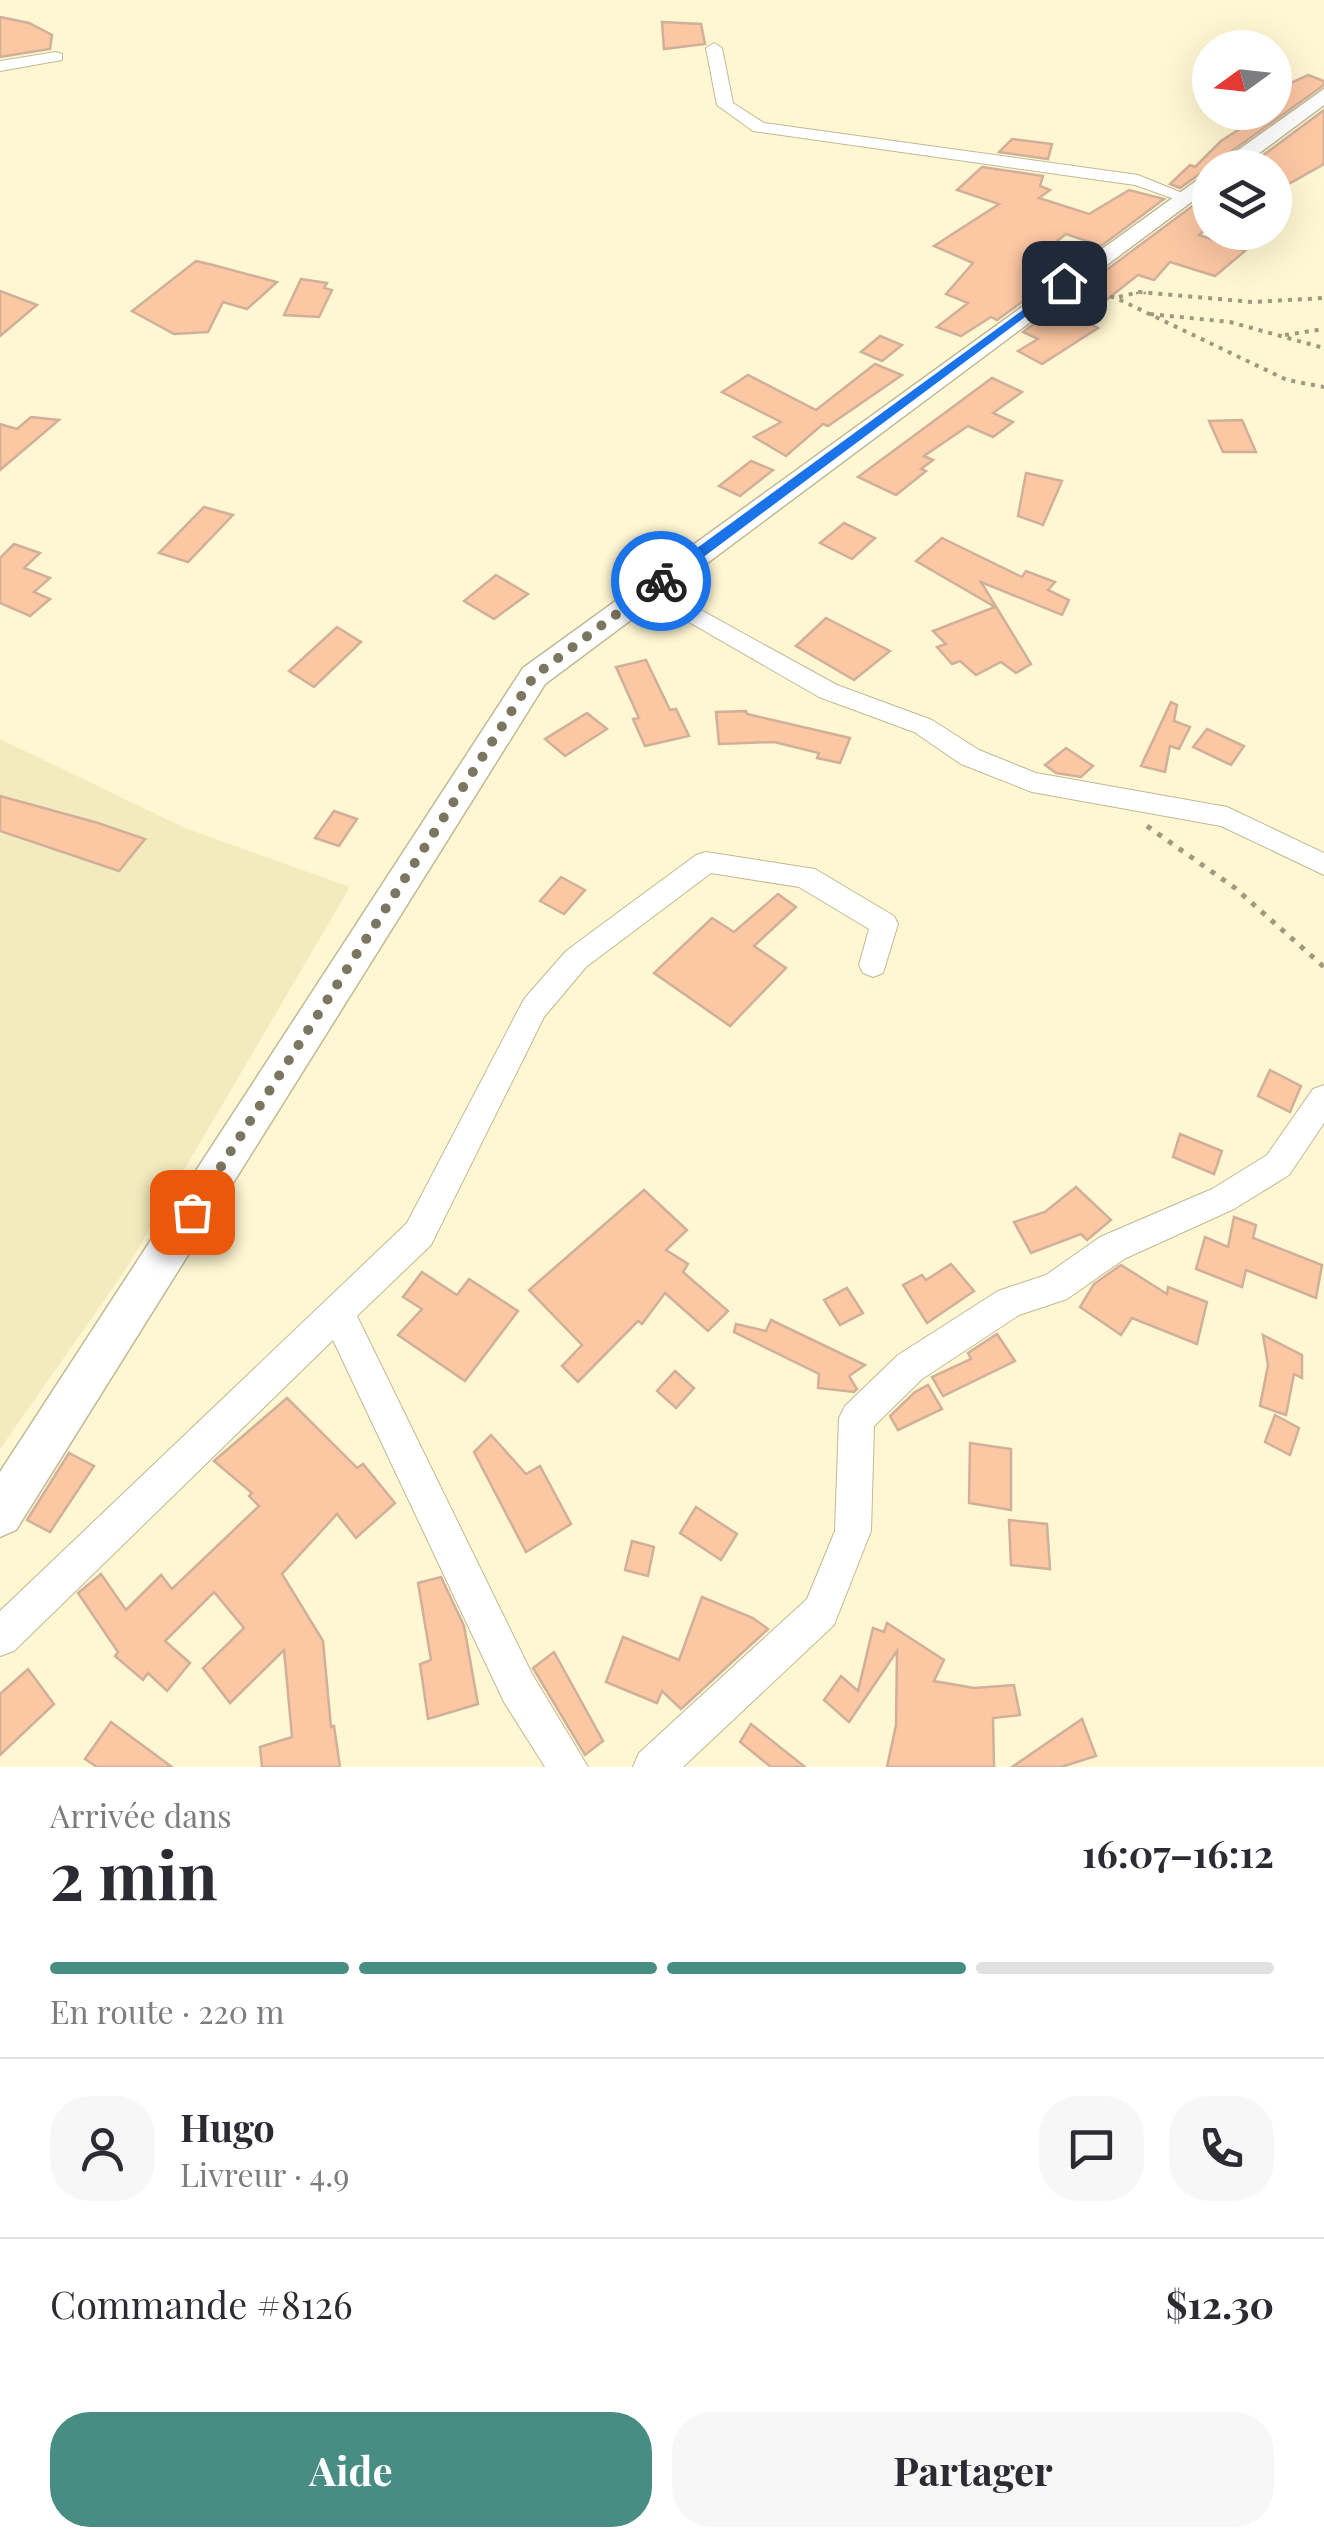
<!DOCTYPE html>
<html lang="fr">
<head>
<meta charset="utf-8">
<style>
  body { margin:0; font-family:"Playfair Display",serif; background:#f7f7f7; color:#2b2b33; height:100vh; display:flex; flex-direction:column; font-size:38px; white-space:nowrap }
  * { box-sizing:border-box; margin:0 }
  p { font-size:32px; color:#7c7c81 }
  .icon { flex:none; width:55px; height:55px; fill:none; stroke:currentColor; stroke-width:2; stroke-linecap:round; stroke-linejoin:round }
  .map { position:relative; height:1767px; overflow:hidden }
  .details { display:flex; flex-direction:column; background:#fff; flex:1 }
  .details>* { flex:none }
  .needle { width:65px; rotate:255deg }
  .tools { position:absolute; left:1192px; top:30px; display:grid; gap:20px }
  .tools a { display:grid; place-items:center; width:100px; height:100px; border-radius:50%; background:#fff; box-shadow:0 10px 40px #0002; font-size:50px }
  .pin { position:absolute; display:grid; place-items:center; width:85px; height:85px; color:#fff; margin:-42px; border-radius:20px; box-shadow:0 5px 15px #0006 }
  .courier { position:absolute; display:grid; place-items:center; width:100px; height:100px; margin:-50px; border:8px solid #1a73e8; border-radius:50%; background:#fff; color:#222; box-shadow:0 2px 12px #0007 }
  .head em { font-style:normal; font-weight:700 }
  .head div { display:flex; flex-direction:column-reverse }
  .head { display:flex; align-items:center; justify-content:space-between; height:170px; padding:0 50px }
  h1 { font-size:65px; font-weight:700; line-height:75px }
  .bar { display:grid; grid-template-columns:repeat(4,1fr); gap:15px 10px; align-content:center; height:120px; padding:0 50px }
  .bar i { height:12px; border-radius:8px; background:#e1e1e2 }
  .bar .on { background:#488d83 }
  .bar p { grid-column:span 4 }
  .line { display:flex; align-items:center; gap:25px; padding:0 50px; border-top:2px solid #e1e1e2 }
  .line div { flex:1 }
  .round { display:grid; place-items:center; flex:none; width:105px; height:105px; border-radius:40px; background:#f7f7f7 }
  .primary-button { display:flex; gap:20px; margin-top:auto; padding:20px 50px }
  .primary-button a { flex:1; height:115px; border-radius:40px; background:#488d83; color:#fff; font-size:40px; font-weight:700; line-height:115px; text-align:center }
  .primary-button a+a { background:#f7f7f7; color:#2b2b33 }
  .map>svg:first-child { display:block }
  .built { fill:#f3eabe }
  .building { fill:#fcc7a3; stroke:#d1b09b; stroke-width:2.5 }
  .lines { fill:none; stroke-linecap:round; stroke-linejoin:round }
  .minor-casing { stroke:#c1b996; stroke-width:2 }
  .major-casing { stroke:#c1b996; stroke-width:3 }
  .path-far2 { stroke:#9f997f; stroke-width:2.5; stroke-dasharray:2.5 5; stroke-linecap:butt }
  .path-far1 { stroke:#9f997f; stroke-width:4; stroke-dasharray:4 6; stroke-linecap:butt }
  .path { stroke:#9f997f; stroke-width:5; stroke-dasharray:5 8; stroke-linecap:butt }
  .minor { fill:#fff; fill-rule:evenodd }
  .major { fill:#fff; fill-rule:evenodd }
  .route { fill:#1a73e8 }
  .done { stroke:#7a7660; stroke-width:10; stroke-dasharray:0 18 }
</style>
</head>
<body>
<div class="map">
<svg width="1324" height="1767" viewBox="0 0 1324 1767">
  <rect width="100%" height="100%" fill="#fff7d2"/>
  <polygon class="built" points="0,739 185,828 350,887 126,1269 0,1449"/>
  <g class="building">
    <polygon points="0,17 29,23 52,35 50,49 0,57"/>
    <polygon points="662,22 701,24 705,44 664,49"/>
    <polygon points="1308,75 1324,81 1324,85 1180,188 1170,184 1190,165 1195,167 1221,141 1266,112 1275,112 1275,90"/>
    <polygon points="1324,110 1324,164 1278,190 1275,190 1275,168 1246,168"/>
    <polygon points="1012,139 1052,144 1048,159 999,152"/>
    <polygon points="982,167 1043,176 1040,186 1050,190 1039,198 1089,214 1129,190 1164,199 1101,246 1066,234 1028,264 1058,276 997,320 991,317 961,336 937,327 968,303 946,294 973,263 934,246 999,204 957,190"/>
    <polygon points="1210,193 1210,225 1199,235 1245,251 1215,276 1170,262 1154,280 1138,275 1082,319 1098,328 1042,364 1018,351 1038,339 1023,332"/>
    <polygon points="196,261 213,265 277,282 247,309 223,302 208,332 174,334 132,311"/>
    <polygon points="301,279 327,283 324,288 332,290 319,317 284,315"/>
    <polygon points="0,291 37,305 0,336"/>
    <polygon points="880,336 902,345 882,361 861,352"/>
    <polygon points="875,364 902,375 828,426 823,424 786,456 754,437 781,422 722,392 748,375 816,410"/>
    <polygon points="992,378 1022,392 993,413 1013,422 993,437 968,426 924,456 933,460 921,469 926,471 896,495 858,477"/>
    <polygon points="31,417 59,420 0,470 0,424 17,429"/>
    <polygon points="1242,420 1256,452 1223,452 1209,421"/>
    <polygon points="751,461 773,470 740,496 719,486"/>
    <polygon points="1026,473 1062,481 1043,525 1018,516"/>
    <polygon points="204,507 233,515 188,562 159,553"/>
    <polygon points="844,523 875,538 852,559 820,543"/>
    <polygon points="942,538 1022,577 1026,571 1055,582 1048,590 1069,600 1062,615 981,582 1031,664 1016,673 1001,662 976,675 960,661 952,664 937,647 946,644 933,631 995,607 916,561"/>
    <polygon points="14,544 40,553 24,568 50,578 34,592 50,599 30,616 0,603 0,558"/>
    <polygon points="496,575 528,594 494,619 464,601"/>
    <polygon points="826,618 890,651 854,680 796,646"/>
    <polygon points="337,627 361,642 314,687 289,671"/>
    <polygon points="646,660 670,710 676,709 689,736 645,746 633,719 639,718 616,667"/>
    <polygon points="1171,702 1177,705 1174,721 1190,727 1179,749 1170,746 1165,772 1141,766"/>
    <polygon points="746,711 747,714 850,738 840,763 817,758 819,753 774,742 719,744 716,712"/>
    <polygon points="587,713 607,729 565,756 545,739"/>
    <polygon points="1207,729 1244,746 1231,765 1193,747"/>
    <polygon points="1066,748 1093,766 1081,777 1056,773 1045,765"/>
    <polygon points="0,796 98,823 145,839 119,871 0,831"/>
    <polygon points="334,811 357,819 339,846 315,838"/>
    <polygon points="561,877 585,890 564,914 540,901"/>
    <polygon points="778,894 796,907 754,946 786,968 730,1026 654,973 712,918 734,932"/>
    <polygon points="1270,1070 1301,1086 1290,1112 1258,1096"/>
    <polygon points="1180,1134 1222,1151 1214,1174 1173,1157"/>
    <polygon points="1076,1187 1111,1220 1087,1240 1081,1234 1031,1253 1014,1222 1045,1212"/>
    <polygon points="644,1190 687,1230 666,1250 688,1264 683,1272 728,1311 708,1331 665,1293 642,1324 638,1321 578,1382 562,1366 582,1345 529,1290"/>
    <polygon points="1234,1217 1256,1225 1253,1238 1322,1265 1316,1298 1246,1270 1242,1287 1196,1269 1205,1237 1228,1247"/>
    <polygon points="951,1264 974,1291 927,1323 903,1285 922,1275 926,1280"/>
    <polygon points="1121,1265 1167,1294 1168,1287 1207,1302 1197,1344 1132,1318 1121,1335 1080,1307 1094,1284"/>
    <polygon points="422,1272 457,1295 469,1279 518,1311 465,1381 398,1335 422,1309 403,1297"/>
    <polygon points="847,1288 863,1313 840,1325 824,1300"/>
    <polygon points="771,1320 865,1365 849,1376 857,1389 854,1392 818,1388 819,1374 734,1332 736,1324 766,1331"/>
    <polygon points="997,1334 1015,1361 943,1396 932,1377 971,1359 968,1353"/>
    <polygon points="1263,1335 1302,1355 1302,1378 1294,1374 1286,1415 1260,1406 1268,1365"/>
    <polygon points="675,1371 694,1388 676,1408 657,1391"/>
    <polygon points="928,1385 942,1409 898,1430 890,1416 915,1392"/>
    <polygon points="287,1398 357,1468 363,1464 395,1503 356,1538 337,1514 282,1574 323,1641 331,1727 334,1726 340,1767 262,1767 260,1747 292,1737 284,1650 230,1703 203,1668 244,1628 214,1592 165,1641 190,1663 167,1691 148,1673 143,1680 115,1656 118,1652 78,1593 101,1574 126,1610 161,1575 172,1589 259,1506 249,1496 252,1493 214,1461"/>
    <polygon points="1275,1415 1299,1428 1290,1455 1265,1442"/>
    <polygon points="491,1435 526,1474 540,1466 571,1524 526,1552 474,1452"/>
    <polygon points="970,1443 1011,1449 1011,1510 969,1503"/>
    <polygon points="69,1453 94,1466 50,1532 27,1520"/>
    <polygon points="696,1507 737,1534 721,1560 680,1533"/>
    <polygon points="1009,1520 1047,1524 1050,1569 1011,1565"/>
    <polygon points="632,1541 654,1547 648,1576 625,1570"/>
    <polygon points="441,1577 464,1626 478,1704 428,1719 420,1664 431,1660 418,1583"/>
    <polygon points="702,1597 753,1618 768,1629 681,1709 662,1691 657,1703 606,1682 623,1637 679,1660"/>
    <polygon points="887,1623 944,1660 934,1681 974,1688 1014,1685 1020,1715 993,1718 994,1767 887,1767 896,1725 897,1651 849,1722 824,1700 841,1676 858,1691 873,1628 884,1632"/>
    <polygon points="554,1652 603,1741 585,1755 533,1668"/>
    <polygon points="28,1669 54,1704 0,1755 0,1694"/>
    <polygon points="1082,1719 1096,1756 1061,1767 1012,1767"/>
    <polygon points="111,1722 172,1767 97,1767 85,1759"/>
    <polygon points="751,1724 805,1767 771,1767 740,1742"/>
  </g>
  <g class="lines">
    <defs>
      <g id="minor">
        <polygon points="714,43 722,48 733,103 764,123 1138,175 1192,197 1183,202 1135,185 753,131 717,105 706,48"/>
        <polygon points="56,52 62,54 62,60 0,71 0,61"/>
        <polygon points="650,582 837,685 932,720 979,750 1036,773 1227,807 1324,853 1324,875 1221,826 1032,792 961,764 914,732 819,697 642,595 638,590 642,585"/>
        <polygon points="706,852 815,869 894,916 898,924 883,973 873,977 863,973 859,965 869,929 799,887 711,873 586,967 544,1017 431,1245 357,1316 532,1674 588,1767 545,1767 504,1702 333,1340 14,1651 0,1656 0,1611 407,1223 524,999 566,951 696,855"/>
        <polygon points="1324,1085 1324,1123 1289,1175 1234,1209 1124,1259 1067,1299 1019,1315 922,1379 874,1426 871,1531 834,1625 683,1767 633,1767 639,1753 807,1599 835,1531 839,1418 845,1406 898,1355 998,1291 1046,1275 1100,1237 1212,1189 1267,1155 1313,1089"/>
      </g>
      <g id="major">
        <polygon points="1324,89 1324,105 1239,168 1213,168"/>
        <polygon points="1210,171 1210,188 545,684 16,1530 0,1537 0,1472 523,668"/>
      </g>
    </defs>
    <use href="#minor" class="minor-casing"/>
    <use href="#major" class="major-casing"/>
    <g class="path-far2">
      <polyline points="1091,291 1097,293"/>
      <polyline points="1136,293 1148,293"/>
    </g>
    <g class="path-far1">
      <polyline points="1091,291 1116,298 1287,380 1324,387"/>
      <polyline points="1119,297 1139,292 1252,302 1324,298"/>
      <polyline points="1150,314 1230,322 1324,348"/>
      <polyline points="1285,335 1324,329"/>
    </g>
    <polyline class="path" points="1147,826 1235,888 1324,967"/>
    <use href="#minor" class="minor"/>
    <use href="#major" class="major"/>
  </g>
  <polygon class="route" points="1064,280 1068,285 666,585 656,585 656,578"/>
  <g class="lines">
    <polyline class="done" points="192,1212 534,676 661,581"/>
  </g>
</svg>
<div class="tools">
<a><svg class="needle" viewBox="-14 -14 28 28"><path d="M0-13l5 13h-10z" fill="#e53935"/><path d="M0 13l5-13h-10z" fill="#7c7c81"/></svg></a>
<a><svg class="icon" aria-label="layers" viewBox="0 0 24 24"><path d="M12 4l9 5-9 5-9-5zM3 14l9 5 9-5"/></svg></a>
</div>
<div class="pin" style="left:192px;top:1212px;background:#ea580c"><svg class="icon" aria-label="bag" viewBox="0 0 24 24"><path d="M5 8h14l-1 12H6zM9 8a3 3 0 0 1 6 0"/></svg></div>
<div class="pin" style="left:1064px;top:283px;background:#1f2937"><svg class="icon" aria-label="home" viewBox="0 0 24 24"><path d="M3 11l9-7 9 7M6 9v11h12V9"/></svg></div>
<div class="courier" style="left:661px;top:581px"><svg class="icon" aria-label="bike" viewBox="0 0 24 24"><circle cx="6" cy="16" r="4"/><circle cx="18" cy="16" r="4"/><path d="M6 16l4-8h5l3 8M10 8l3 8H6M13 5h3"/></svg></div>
</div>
<section class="details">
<div class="head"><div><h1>2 min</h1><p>Arrivée dans</p></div><em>16:07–16:12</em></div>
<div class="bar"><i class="on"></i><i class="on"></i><i class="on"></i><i></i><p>En route · 220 m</p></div>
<div class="line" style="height:180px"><a class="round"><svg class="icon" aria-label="person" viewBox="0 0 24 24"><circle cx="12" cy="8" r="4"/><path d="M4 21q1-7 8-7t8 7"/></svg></a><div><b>Hugo</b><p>Livreur · 4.9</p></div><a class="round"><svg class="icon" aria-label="chat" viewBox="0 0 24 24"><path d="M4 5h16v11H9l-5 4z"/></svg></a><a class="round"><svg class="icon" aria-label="phone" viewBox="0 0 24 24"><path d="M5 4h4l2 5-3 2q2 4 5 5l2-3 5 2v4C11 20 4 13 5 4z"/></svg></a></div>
<div class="line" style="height:130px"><div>Commande #8126</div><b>$12.30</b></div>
<div class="primary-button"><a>Aide</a><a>Partager</a></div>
</section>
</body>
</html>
